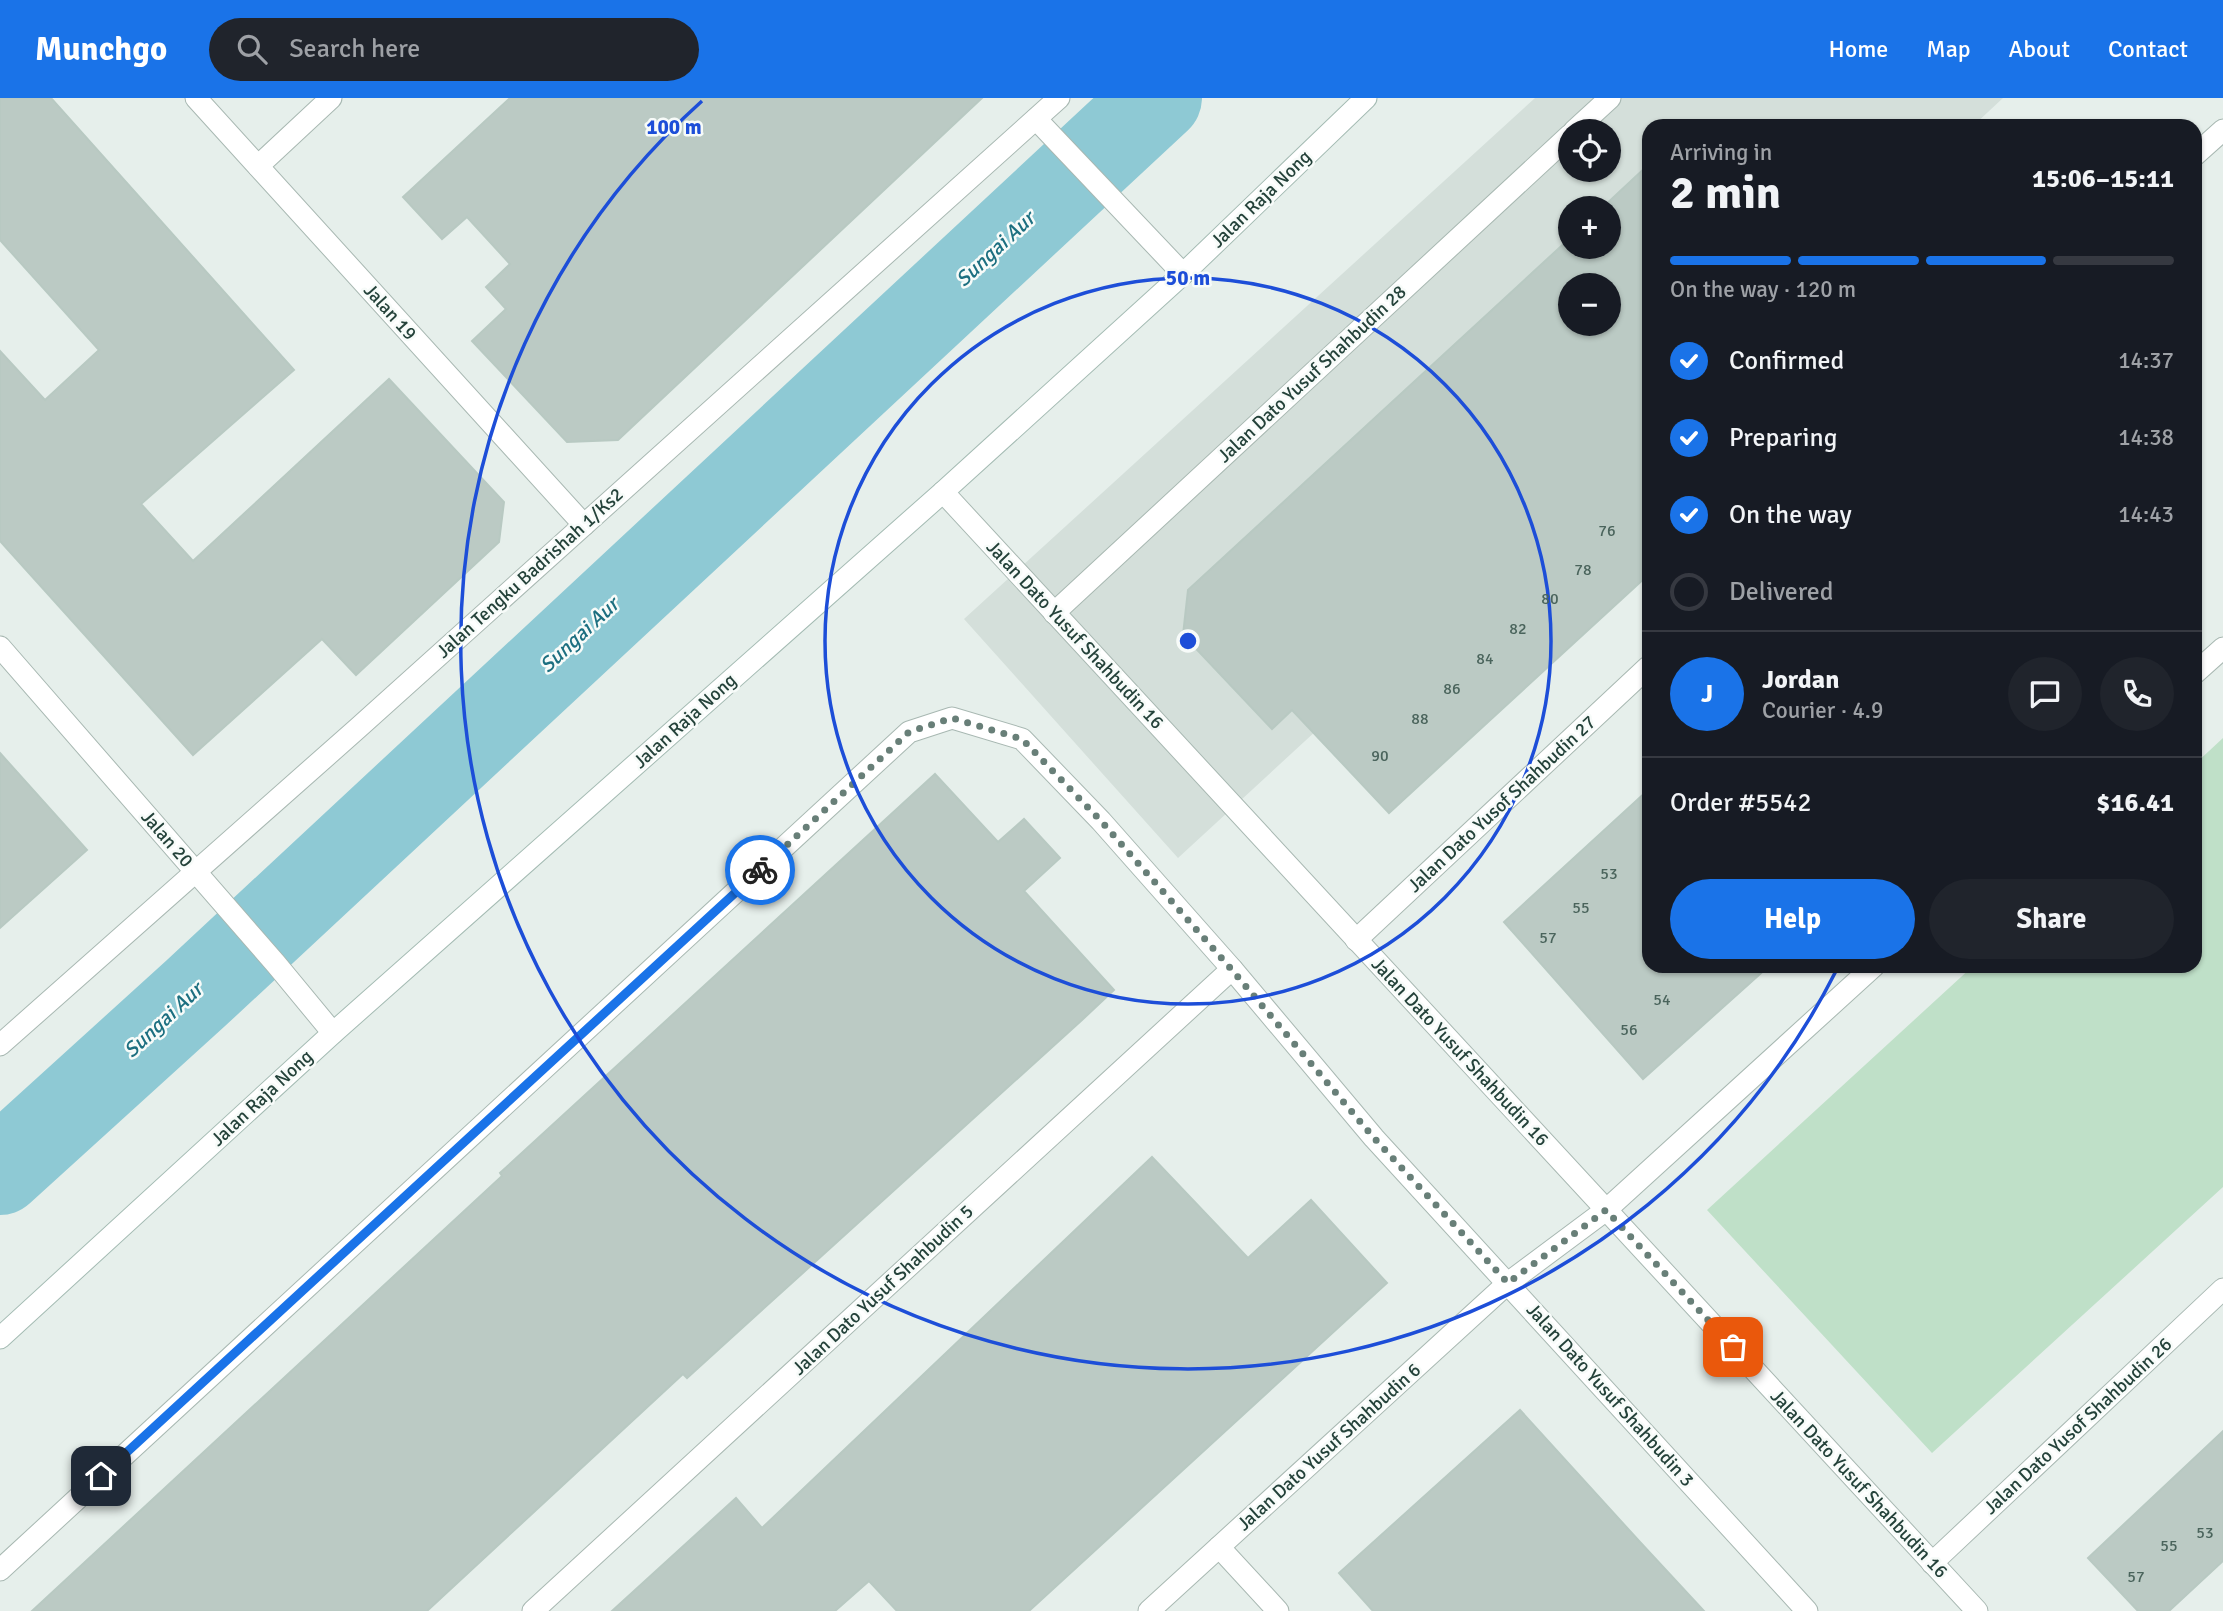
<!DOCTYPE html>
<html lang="en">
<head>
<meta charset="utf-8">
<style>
  body { margin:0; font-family:Signika,sans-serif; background:#20242c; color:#f1f3f6; height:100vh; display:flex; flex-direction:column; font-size:26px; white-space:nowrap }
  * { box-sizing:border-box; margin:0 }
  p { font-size:23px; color:#9ea1a6 }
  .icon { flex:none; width:38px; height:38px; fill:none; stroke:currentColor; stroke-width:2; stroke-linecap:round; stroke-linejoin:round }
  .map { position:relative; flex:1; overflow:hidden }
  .sheet { position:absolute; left:1642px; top:21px; width:560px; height:854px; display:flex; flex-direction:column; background:#171b24; border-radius:21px; box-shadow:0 2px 5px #0004 }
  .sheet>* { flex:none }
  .controls { position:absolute; left:1558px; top:21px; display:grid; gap:14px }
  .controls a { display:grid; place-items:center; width:63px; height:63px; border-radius:50%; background:#171b24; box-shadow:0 2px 5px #0004; font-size:35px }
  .pin { position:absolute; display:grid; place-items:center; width:60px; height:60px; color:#fff; margin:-30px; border-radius:14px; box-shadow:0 4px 10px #0006 }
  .courier { position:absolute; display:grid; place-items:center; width:70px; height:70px; margin:-35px; border:5px solid #1a73e8; border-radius:50%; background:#fff; color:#222; box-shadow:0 2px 9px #0007 }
  .headline em { font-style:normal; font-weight:800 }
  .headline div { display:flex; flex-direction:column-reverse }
  .headline { display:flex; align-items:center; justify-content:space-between; height:119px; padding:0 28px }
  h1 { font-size:46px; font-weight:800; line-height:52px }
  .bar { display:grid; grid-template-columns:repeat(4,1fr); gap:10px 7px; align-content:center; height:84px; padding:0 28px }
  .bar i { height:9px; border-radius:5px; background:#363941 }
  .bar .current { background:#1a73e8 }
  .bar p { grid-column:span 4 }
  .line { display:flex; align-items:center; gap:18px; padding:0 28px; border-top:2px solid #363941 }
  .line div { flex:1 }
  .round { display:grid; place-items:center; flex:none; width:74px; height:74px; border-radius:37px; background:#20242c }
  ol { padding:0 28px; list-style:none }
  li { display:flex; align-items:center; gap:21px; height:77px }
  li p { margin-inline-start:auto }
  li .icon { padding:7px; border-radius:50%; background:#1a73e8; color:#fff; stroke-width:4 }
  li:last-child { color:#9ea1a6 }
  li i { width:38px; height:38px; border:4px solid #363941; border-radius:50% }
  .primary-button { display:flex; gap:14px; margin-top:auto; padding:14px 28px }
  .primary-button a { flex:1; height:80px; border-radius:42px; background:#1a73e8; color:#fff; font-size:28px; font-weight:800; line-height:80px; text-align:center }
  .primary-button a+a { background:#20242c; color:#f1f3f6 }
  header { display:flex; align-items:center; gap:42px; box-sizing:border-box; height:98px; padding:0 35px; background:#1a73e8; color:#fff }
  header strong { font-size:33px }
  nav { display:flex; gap:38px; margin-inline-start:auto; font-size:24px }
  .search { width:490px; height:63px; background:#20242c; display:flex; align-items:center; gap:18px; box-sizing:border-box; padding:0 24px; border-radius:38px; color:#9ea1a6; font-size:26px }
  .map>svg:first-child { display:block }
  .built { fill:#d4dfda; fill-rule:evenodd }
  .green { fill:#bfe0c8 }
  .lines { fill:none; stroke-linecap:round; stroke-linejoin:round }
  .river { stroke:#8ec9d4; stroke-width:88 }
  .building { fill:#bbcac4; stroke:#b8c9c2; stroke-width:2; fill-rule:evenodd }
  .minor-casing { stroke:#a8b8b2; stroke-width:23 }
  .secondary-casing { stroke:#a4bbb3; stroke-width:23 }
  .minor { stroke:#fff; stroke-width:21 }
  .secondary { stroke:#fff; stroke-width:21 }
  .done { stroke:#687f78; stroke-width:7; stroke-dasharray:0 12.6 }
  .route { stroke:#1a73e8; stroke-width:9 }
  .ring { fill:none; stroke:#1d4ed8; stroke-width:3.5 }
  .labels { text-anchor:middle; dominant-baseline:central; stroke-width:5; stroke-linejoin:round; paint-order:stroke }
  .number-label { font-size:16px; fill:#4a645c }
  .street-label { font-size:19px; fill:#24423a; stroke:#f7fbf9 }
  .water-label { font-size:21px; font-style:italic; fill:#1c6f80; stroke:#f7fbf9 }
  .centre { fill:#1d4ed8; stroke:#f7fbf9; stroke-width:3.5 }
  .ring-label { font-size:21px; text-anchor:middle; font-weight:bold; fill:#1d4ed8; stroke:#f7fbf9; stroke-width:5; stroke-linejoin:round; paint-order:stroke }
</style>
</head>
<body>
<header>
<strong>Munchgo</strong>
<div class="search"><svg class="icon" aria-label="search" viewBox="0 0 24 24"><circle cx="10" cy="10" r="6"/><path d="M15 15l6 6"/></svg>Search here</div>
<nav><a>Home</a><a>Map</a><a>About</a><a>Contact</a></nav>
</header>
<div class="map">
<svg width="2223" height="1513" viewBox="0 0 2223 1513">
  <rect width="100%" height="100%" fill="#e6efeb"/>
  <path class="built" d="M1535 0H2003L1973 28H1648V327L1178 760 964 521ZM1570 33H1608V72H1570ZM1570 110H1608V149H1570ZM1570 187H1608V226H1570Z"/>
  <polygon class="green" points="2223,640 2223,1089 1932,1355 1707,1112 1973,868 2194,868 2195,666"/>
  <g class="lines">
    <polyline class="river" points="0,1073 196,895 1158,0"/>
  </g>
  <g class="building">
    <polygon points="0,0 51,0 294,272 141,406 193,463 389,281 504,404 499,444 356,577 322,541 193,657 0,443 0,253 45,302 99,252 0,142"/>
    <polygon points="510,0 982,0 618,342 567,344 472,243 506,211 486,189 510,166 467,119 442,141 403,99"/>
    <path d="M1648 67V477L1389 715 1292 612 1272 631 1183 537 1188 492 1570 140V149H1608V110H1602ZM1570 187H1608V226H1570Z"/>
    <polygon points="0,655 87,752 0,830"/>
    <polygon points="935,676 998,744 1024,721 1060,760 1024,793 1114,892 1082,922 687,1280 683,1276 427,1513 32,1513 502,1078 500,1075"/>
    <polygon points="1648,692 1648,868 1769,868 1643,981 1504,824"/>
    <polygon points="1152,1059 1248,1160 1311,1102 1387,1185 1029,1513 897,1513 869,1483 835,1513 612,1513 736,1400 762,1430"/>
    <polygon points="1520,1312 1640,1444 1704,1513 1373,1513 1339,1475"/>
    <polygon points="2223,1333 2223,1463 2169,1513 2138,1513 2088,1460"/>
  </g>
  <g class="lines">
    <defs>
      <g id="minor">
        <polyline points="196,0 584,427"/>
        <polyline points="1036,21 1183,176"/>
        <polyline points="1574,33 1610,0"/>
        <polyline points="2194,58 2223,32"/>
        <polyline points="258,68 331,0"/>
        <polyline points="943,394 1977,1513"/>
        <polyline points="1054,515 1570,37"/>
        <polyline points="0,549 276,866 333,935"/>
        <polyline points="2194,576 2223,550"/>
        <polyline points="1356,842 1648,569"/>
        <polyline points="0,947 358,630 1059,0"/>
        <polyline points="1219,1449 1278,1513"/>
        <polyline points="1932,1465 2223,1191"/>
        <polyline points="0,1472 909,634 952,620 1022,641 1101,723 1232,871 1374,1040 1807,1513"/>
        <polyline points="533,1513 1232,871"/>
        <polyline points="1149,1513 1508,1185 1606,1112 1874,868"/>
      </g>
      <polyline id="secondary" points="0,1240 333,935 943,394 1183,176 1366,0"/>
    </defs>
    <use href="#minor" class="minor-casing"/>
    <use href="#secondary" class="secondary-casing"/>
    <use href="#minor" class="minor"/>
    <use href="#secondary" class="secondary"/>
  </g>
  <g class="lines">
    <polyline class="done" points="760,772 909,634 952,620 1022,641 1101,723 1232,872 1374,1040 1508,1185 1606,1112 1733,1249"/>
    <polyline class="route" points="101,1378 760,772"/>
  </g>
  <g class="ring">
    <circle cx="1188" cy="543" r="363"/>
    <path d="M1836 873A727 727 0 1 1 702 3"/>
  </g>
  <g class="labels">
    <g class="number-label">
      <text x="1607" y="433">76</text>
      <text x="1583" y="472">78</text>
      <text x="1550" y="501">80</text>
      <text x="1518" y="531">82</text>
      <text x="1485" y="561">84</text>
      <text x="1452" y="591">86</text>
      <text x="1420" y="621">88</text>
      <text x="1380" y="658">90</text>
      <text x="1609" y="776">53</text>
      <text x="1581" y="810">55</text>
      <text x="1548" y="840">57</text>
      <text x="1662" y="902">54</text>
      <text x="1629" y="932">56</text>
      <text x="2205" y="1435">53</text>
      <text x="2169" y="1448">55</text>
      <text x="2136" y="1479">57</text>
    </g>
    <g class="street-label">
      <text transform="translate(1261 101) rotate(-44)">Jalan Raja Nong</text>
      <text transform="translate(390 214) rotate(48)">Jalan 19</text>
      <text transform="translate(1312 276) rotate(-43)">Jalan Dato Yusuf Shahbudin 28</text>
      <text transform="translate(530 475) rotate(-42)">Jalan Tengku Badrishah 1/Ks2</text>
      <text transform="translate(1075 537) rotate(47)">Jalan Dato Yusuf Shahbudin 16</text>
      <text transform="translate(685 623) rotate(-42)">Jalan Raja Nong</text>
      <text transform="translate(1502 706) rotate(-43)">Jalan Dato Yusof Shahbudin 27</text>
      <text transform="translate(167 741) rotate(49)">Jalan 20</text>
      <text transform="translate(1460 954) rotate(47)">Jalan Dato Yusuf Shahbudin 16</text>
      <text transform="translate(262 1000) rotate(-43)">Jalan Raja Nong</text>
      <text transform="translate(883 1192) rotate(-43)">Jalan Dato Yusuf Shahbudin 5</text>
      <text transform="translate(1610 1297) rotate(48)">Jalan Dato Yusuf Shahbudin 3</text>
      <text transform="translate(2078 1328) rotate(-43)">Jalan Dato Yusof Shahbudin 26</text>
      <text transform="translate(1329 1349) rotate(-42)">Jalan Dato Yusuf Shahbudin 6</text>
      <text transform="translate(1859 1386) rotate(47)">Jalan Dato Yusuf Shahbudin 16</text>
    </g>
    <g class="water-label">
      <text transform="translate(995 151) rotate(-43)">Sungai Aur</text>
      <text transform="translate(579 537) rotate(-43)">Sungai Aur</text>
      <text transform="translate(163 922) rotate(-43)">Sungai Aur</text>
    </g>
  </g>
  <circle cx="1188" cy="543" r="10" class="centre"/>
  <g class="ring-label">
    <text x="674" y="36">100 m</text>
    <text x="1188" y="187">50 m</text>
  </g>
</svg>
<div class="controls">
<a><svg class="icon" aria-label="locate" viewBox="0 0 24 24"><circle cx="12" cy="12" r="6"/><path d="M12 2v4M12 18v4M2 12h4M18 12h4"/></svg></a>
<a>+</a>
<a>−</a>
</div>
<div class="pin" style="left:1733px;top:1249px;background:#ea580c"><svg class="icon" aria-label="bag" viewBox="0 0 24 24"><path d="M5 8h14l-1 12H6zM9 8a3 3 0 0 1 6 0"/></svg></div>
<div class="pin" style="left:101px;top:1378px;background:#1f2937"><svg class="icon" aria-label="home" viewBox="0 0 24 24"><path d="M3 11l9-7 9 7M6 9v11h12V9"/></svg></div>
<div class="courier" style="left:760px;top:772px"><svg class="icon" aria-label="bike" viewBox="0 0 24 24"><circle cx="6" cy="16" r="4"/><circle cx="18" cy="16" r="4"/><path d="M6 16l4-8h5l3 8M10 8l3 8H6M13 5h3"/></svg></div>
<section class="sheet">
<div class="headline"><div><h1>2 min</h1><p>Arriving in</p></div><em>15:06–15:11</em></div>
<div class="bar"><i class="current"></i><i class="current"></i><i class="current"></i><i></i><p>On the way · 120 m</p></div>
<ol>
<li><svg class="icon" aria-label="check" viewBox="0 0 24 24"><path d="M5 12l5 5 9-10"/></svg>Confirmed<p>14:37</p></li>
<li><svg class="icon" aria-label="check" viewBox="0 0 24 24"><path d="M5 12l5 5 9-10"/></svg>Preparing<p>14:38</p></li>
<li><svg class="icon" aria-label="check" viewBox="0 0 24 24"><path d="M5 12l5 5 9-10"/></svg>On the way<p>14:43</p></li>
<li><i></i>Delivered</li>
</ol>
<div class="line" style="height:126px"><b class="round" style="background:#1a73e8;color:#fff">J</b><div><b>Jordan</b><p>Courier · 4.9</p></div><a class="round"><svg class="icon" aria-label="chat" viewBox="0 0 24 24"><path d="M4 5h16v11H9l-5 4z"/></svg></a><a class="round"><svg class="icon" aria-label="phone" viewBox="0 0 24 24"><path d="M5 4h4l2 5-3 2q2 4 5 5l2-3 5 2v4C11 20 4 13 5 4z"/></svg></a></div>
<div class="line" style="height:91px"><div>Order #5542</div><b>$16.41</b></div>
<div class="primary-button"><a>Help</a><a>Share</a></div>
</section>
</div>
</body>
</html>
